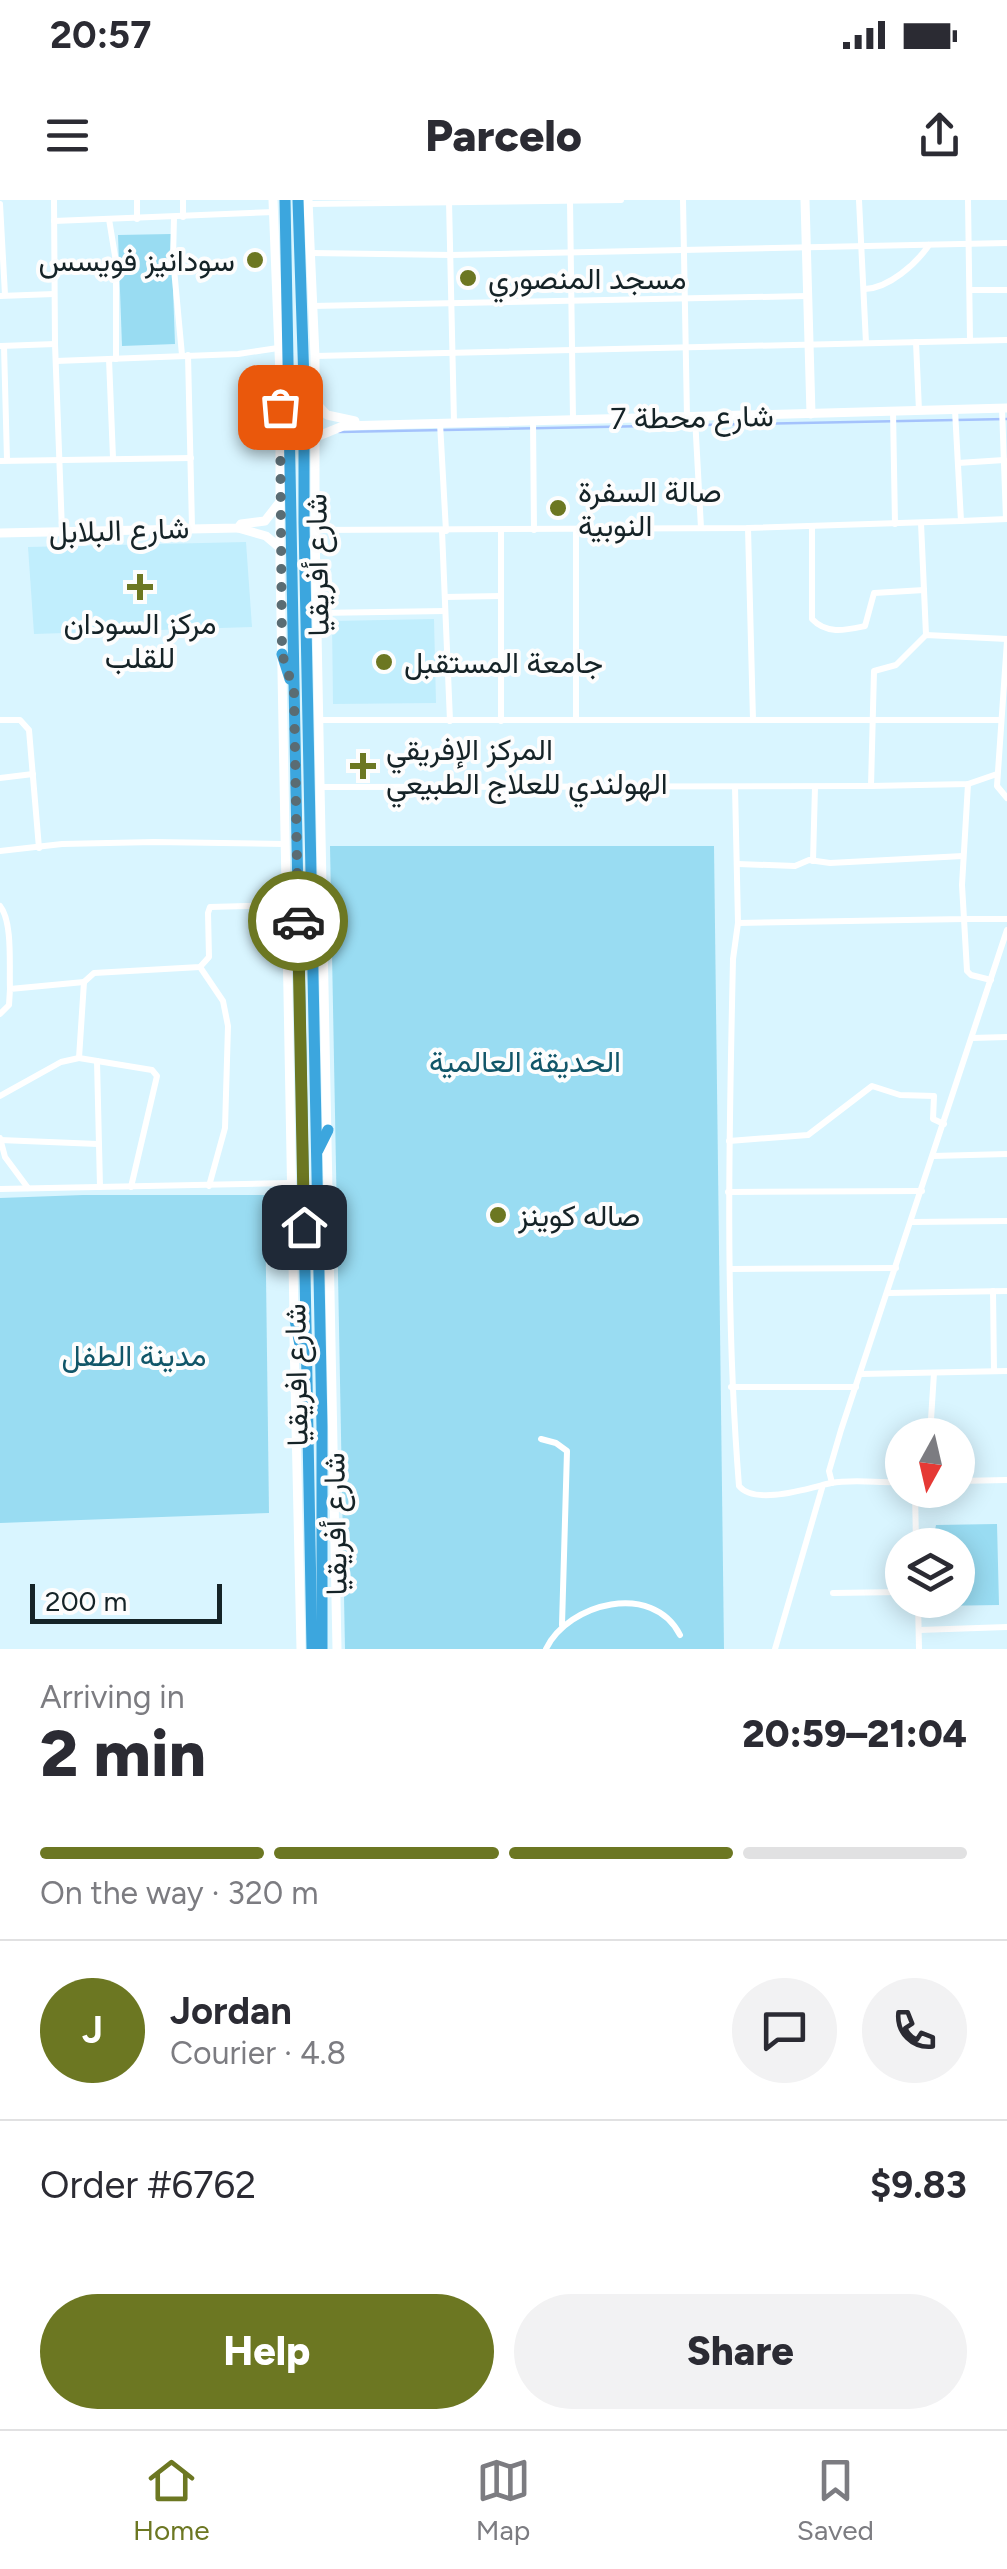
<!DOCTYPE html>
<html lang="en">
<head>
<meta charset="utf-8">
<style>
  body { margin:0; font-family:Figtree,Vazirmatn,sans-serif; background:#f2f2f3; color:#2b2b33; height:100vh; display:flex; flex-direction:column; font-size:38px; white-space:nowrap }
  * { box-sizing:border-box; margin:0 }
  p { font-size:32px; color:#7c7c81 }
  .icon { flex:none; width:55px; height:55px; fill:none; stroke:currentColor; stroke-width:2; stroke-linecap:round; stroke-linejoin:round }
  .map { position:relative; height:1449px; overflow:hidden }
  .panel { display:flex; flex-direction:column; background:#fff; flex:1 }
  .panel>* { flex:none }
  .needle { width:65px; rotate:188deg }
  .tools { position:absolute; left:885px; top:1218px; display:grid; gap:20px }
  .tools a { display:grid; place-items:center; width:90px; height:90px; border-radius:50%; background:#fff; box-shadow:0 5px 25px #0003; font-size:50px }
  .scale { position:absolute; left:30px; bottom:25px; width:192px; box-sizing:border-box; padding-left:10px; border:5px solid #152327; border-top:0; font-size:28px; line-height:35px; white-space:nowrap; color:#152327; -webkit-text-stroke:8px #fdfdfd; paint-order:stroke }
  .pin { position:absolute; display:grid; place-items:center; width:85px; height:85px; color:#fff; margin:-42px; border-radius:20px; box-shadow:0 5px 15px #0006 }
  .courier { position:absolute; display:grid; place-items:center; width:100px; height:100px; margin:-50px; border:8px solid #6c7722; border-radius:50%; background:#fff; color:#222; box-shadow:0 2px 12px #0007 }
  .headline em { font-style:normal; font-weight:800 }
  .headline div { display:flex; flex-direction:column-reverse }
  .headline { display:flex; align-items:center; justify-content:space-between; height:170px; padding:0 40px }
  h1 { font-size:65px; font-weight:800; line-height:75px }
  .bar { display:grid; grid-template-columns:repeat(4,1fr); gap:15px 10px; align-content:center; height:120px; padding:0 40px }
  .bar i { height:12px; border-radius:8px; background:#e1e1e2 }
  .bar .selected { background:#6c7722 }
  .bar p { grid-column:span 4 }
  .line { display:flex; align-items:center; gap:25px; padding:0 40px; border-top:2px solid #e1e1e2 }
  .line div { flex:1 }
  .round { display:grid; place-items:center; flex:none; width:105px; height:105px; border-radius:52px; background:#f2f2f3 }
  .action { display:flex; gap:20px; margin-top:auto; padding:20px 40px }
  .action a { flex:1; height:115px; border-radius:60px; background:#6c7722; color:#fff; font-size:40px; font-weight:800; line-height:115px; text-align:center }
  .action a+a { background:#f2f2f3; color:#2b2b33 }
  .status { display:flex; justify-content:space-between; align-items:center; height:70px; padding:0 50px; background:#fff; direction:ltr }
  .status svg { height:28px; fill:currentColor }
  header { display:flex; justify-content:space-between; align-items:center; height:130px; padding:0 40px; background:#fff; font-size:45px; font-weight:800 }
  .tab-bar { display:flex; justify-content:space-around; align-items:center; height:140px; border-top:2px solid #e1e1e2; background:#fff; font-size:28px; color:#7c7c81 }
  .tab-bar a { display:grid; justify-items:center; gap:5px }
  .tab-bar .selected { color:#6c7722 }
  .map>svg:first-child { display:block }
  .built { fill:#c1eefd }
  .green { fill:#99dcf2 }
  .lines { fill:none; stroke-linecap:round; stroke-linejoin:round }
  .stream { stroke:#a4c2fc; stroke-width:2.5 }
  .minor { stroke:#fff; stroke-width:6 }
  .tertiary { stroke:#fff; stroke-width:9 }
  .trunk { stroke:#3ca6de; stroke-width:11 }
  .done { stroke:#5a6c73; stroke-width:10; stroke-dasharray:0 18 }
  .route { stroke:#6c7722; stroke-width:12 }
  .poi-dot { fill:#6c7722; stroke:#fdfdfd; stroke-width:4 }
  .labels { text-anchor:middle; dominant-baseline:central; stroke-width:8; stroke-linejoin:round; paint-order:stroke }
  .poi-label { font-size:30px; fill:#152327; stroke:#fdfdfd; text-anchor:start }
  .street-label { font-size:30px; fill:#152327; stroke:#fdfdfd }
  .park-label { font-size:30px; fill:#115669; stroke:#fdfdfd }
</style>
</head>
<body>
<div class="status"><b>20:57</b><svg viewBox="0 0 49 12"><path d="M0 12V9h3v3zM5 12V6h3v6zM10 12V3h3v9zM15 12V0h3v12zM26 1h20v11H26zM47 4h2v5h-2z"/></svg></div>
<header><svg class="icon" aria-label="menu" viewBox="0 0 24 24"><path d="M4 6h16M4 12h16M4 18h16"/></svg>Parcelo<svg class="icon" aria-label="share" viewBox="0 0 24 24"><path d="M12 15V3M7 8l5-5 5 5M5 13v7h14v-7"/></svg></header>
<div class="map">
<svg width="1007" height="1449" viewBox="0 0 1007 1449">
  <rect width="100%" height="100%" fill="#d9f5ff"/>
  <g class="built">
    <polygon points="246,342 252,427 34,434 28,347"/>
    <polygon points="434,419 436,503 333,504 332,421"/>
  </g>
  <g class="green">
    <polygon points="171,34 175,144 122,146 118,35"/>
    <polygon points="330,646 714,646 724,1449 345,1449"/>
    <polygon points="83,995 265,995 269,1313 0,1323 0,998"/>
    <polygon points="997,1324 999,1405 935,1406 934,1400 958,1400 958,1345 932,1345 936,1325"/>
  </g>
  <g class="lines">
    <polyline class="stream" points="339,232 1007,219"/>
    <g class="minor">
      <polyline points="54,0 55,144 62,331"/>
      <polyline points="137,0 137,19"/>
      <polyline points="183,0 183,17"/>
      <polyline points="683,0 687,217"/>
      <polyline points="859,0 866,143"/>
      <polyline points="968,0 970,140"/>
      <polyline points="449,1 454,222"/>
      <polyline points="570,1 573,219"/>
      <polyline points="0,4 5,95"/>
      <polyline points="308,4 621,0"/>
      <polyline points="174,17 173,58 182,155"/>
      <polyline points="109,19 116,62 116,159"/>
      <polyline points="54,21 274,12"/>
      <polyline points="311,53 451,55 1007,43"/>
      <path d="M865 89C889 88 916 64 929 45"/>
      <polyline points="970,90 1007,90"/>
      <polyline points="0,96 54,94"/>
      <polyline points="312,106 807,96"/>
      <polyline points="916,142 919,211"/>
      <polyline points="1,146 55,144"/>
      <polyline points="4,146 7,260"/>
      <polyline points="188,155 192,327"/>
      <polyline points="315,156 1007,140"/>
      <polyline points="109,159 113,258"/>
      <polyline points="56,161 238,154 278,148"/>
      <polyline points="1002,208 1006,319"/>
      <polyline points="893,211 895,324"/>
      <polyline points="695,217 701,328"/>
      <polyline points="533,221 534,330"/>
      <polyline points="440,223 446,331"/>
      <polyline points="0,261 191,258"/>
      <polyline points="958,263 1004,260"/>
      <polyline points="961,321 1007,319"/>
      <polyline points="921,323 926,435"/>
      <path d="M812 327V419C827 435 846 430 865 426L874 393 924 390"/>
      <polyline points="748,328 753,520"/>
      <polyline points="315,330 748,328 961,321 955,210"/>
      <polyline points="501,330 501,521"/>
      <polyline points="576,330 576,520"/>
      <polyline points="442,331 450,521"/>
      <polyline points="445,397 501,396"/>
      <polyline points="317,413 445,411"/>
      <polyline points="1007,441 997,586 1007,598"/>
      <polyline points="0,520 20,520 29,530 39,648"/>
      <polyline points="321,520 1001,520"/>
      <polyline points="0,578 33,574"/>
      <polyline points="871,586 874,471 896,465 926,435 1007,439"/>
      <polyline points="321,587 871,586 968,584 997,574"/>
      <path d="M735 587 738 723 733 759C729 935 725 1111 739 1286 755 1306 809 1288 831 1283 852 1279 880 1283 902 1282"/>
      <polyline points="0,651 62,644 154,642 284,644"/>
      <polyline points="813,661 815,587"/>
      <polyline points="738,664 795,666 809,660 830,663 963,656"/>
      <path d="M0 706C13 722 9 766 10 789"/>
      <polyline points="738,723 964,719 962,685 968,584"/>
      <polyline points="200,767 223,801 228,826 225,928 209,986"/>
      <polyline points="991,780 971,775 967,771 964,719 1007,719"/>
      <polyline points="0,814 9,805 10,789 84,782"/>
      <polyline points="972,838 1007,837"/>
      <polyline points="79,858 152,870 157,876 131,987"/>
      <polyline points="97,861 100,987"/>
      <polyline points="0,896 61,862 79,858 84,782 94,773 200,767 209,757 208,713 210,707 286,705"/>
      <polyline points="0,938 5,957 28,988"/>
      <polyline points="0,940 98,944"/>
      <polyline points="729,941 808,935 872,886 900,895 934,896 933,919 944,924"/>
      <polyline points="933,956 1007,954"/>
      <polyline points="0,989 291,983"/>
      <polyline points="728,992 922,991"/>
      <polyline points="912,1022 1007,1021"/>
      <polyline points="731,1069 896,1068"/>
      <polyline points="993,1091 994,1171"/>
      <polyline points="888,1093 1007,1091"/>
      <polyline points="861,1174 1007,1171"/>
      <polyline points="731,1187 856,1187"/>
      <polyline points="930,1235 934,1173"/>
      <polyline points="541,1239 556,1243 567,1251 562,1425"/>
      <polyline points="958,1281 1007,1280"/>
      <polyline points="832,1283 829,1271 841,1230 1007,730"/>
      <polyline points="915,1290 916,1345"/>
      <polyline points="833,1393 902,1392"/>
      <polyline points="918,1400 919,1449"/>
      <polyline points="919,1430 1007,1427"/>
      <path d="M546 1449C568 1403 653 1381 680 1435"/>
      <polyline points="775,1449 822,1288"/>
    </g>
    <g class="tertiary">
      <polyline points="273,0 280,176 280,364 294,1117"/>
      <polyline points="308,0 315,156 315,330 337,1449"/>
      <polyline points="805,0 811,214"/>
      <polyline points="316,203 327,215 355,221"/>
      <polyline points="316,237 343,226 1007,208"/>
      <polyline points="238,328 266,336 279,347"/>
      <polyline points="0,333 238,328 241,324 265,321 279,303"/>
      <polyline points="294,1137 301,1449"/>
    </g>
    <g class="trunk">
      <polyline points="285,0 312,1449"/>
      <polyline points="298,0 304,183 304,323 322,1227 322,1449"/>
      <polyline points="282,454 290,479"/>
      <polyline points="318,950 328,930"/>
      <polyline points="294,1115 300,1145"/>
    </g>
  </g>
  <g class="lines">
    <polyline class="done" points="280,207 282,454 294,491 298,721"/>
    <polyline class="route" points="298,721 304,1027"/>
  </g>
  <g class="poi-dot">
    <circle cx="255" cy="60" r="10"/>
    <circle cx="468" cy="78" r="10"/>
    <circle cx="558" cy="308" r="10"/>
    <path d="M135 372h10v10h10v10h-10v10h-10v-10h-10v-10h10z"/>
    <circle cx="384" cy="462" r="10"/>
    <path d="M358 551h10v10h10v10h-10v10h-10v-10h-10v-10h10z"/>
    <circle cx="498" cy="1015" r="10"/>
  </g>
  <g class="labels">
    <g class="poi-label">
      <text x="235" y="60" text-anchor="end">سودانيز فويسس</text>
      <text x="488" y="78">مسجد المنصوري</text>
      <text x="578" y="291">صالة السفرة<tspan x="578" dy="34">النوبية</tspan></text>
      <text x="140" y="423" text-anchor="middle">مركز السودان<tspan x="140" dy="34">للقلب</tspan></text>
      <text x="404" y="462">جامعة المستقبل</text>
      <text x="386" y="549">المركز الإفريقي<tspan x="386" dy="34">الهولندي للعلاج الطبيعي</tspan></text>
      <text x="518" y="1015">صاله كوينز</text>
    </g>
    <g class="street-label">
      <text transform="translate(692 217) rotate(-1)">شارع محطة 7</text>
      <text transform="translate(119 330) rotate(-2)">شارع البلابل</text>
      <text transform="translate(317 365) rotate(-91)">شارع أفريقيا</text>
      <text transform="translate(296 1175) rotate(-91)">شارع افريقيا</text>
      <text transform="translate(335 1324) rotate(-91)">شارع أفريقيا</text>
    </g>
    <g class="park-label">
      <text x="525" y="861">الحديقة العالمية</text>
      <text x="134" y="1155">مدينة الطفل</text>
    </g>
  </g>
</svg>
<div class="tools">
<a><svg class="needle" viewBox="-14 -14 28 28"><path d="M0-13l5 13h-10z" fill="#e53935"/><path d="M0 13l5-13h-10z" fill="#7c7c81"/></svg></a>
<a><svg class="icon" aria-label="layers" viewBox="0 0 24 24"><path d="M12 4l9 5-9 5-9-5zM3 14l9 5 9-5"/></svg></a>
</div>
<div class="scale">200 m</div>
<div class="pin" style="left:280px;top:207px;background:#ea580c"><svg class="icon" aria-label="bag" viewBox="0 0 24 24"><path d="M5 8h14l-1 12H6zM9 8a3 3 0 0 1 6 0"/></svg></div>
<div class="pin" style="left:304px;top:1027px;background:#1f2937"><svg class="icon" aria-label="home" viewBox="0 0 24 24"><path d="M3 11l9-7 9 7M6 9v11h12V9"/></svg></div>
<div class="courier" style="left:298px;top:721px"><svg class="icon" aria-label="car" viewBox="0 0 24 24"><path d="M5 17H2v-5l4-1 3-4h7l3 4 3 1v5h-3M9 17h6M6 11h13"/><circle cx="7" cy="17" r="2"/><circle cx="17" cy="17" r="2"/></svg></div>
</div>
<section class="panel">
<div class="headline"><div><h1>2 min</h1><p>Arriving in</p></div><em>20:59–21:04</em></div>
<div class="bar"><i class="selected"></i><i class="selected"></i><i class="selected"></i><i></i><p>On the way · 320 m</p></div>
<div class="line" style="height:180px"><b class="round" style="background:#6c7722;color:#fff">J</b><div><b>Jordan</b><p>Courier · 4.8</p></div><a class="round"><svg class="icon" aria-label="chat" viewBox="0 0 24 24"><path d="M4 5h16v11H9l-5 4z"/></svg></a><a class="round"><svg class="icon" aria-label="phone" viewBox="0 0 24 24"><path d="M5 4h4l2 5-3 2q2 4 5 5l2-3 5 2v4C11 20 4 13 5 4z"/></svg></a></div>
<div class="line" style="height:130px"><div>Order #6762</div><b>$9.83</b></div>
<div class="action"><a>Help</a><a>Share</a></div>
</section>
<nav class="tab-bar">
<a class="selected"><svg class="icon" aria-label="home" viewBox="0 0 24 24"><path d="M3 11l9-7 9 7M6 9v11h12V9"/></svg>Home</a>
<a><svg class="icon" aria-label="map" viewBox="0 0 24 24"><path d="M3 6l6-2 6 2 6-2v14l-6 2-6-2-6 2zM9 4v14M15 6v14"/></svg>Map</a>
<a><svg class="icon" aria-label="saved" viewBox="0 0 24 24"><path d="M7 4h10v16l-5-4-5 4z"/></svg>Saved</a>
</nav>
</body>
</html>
